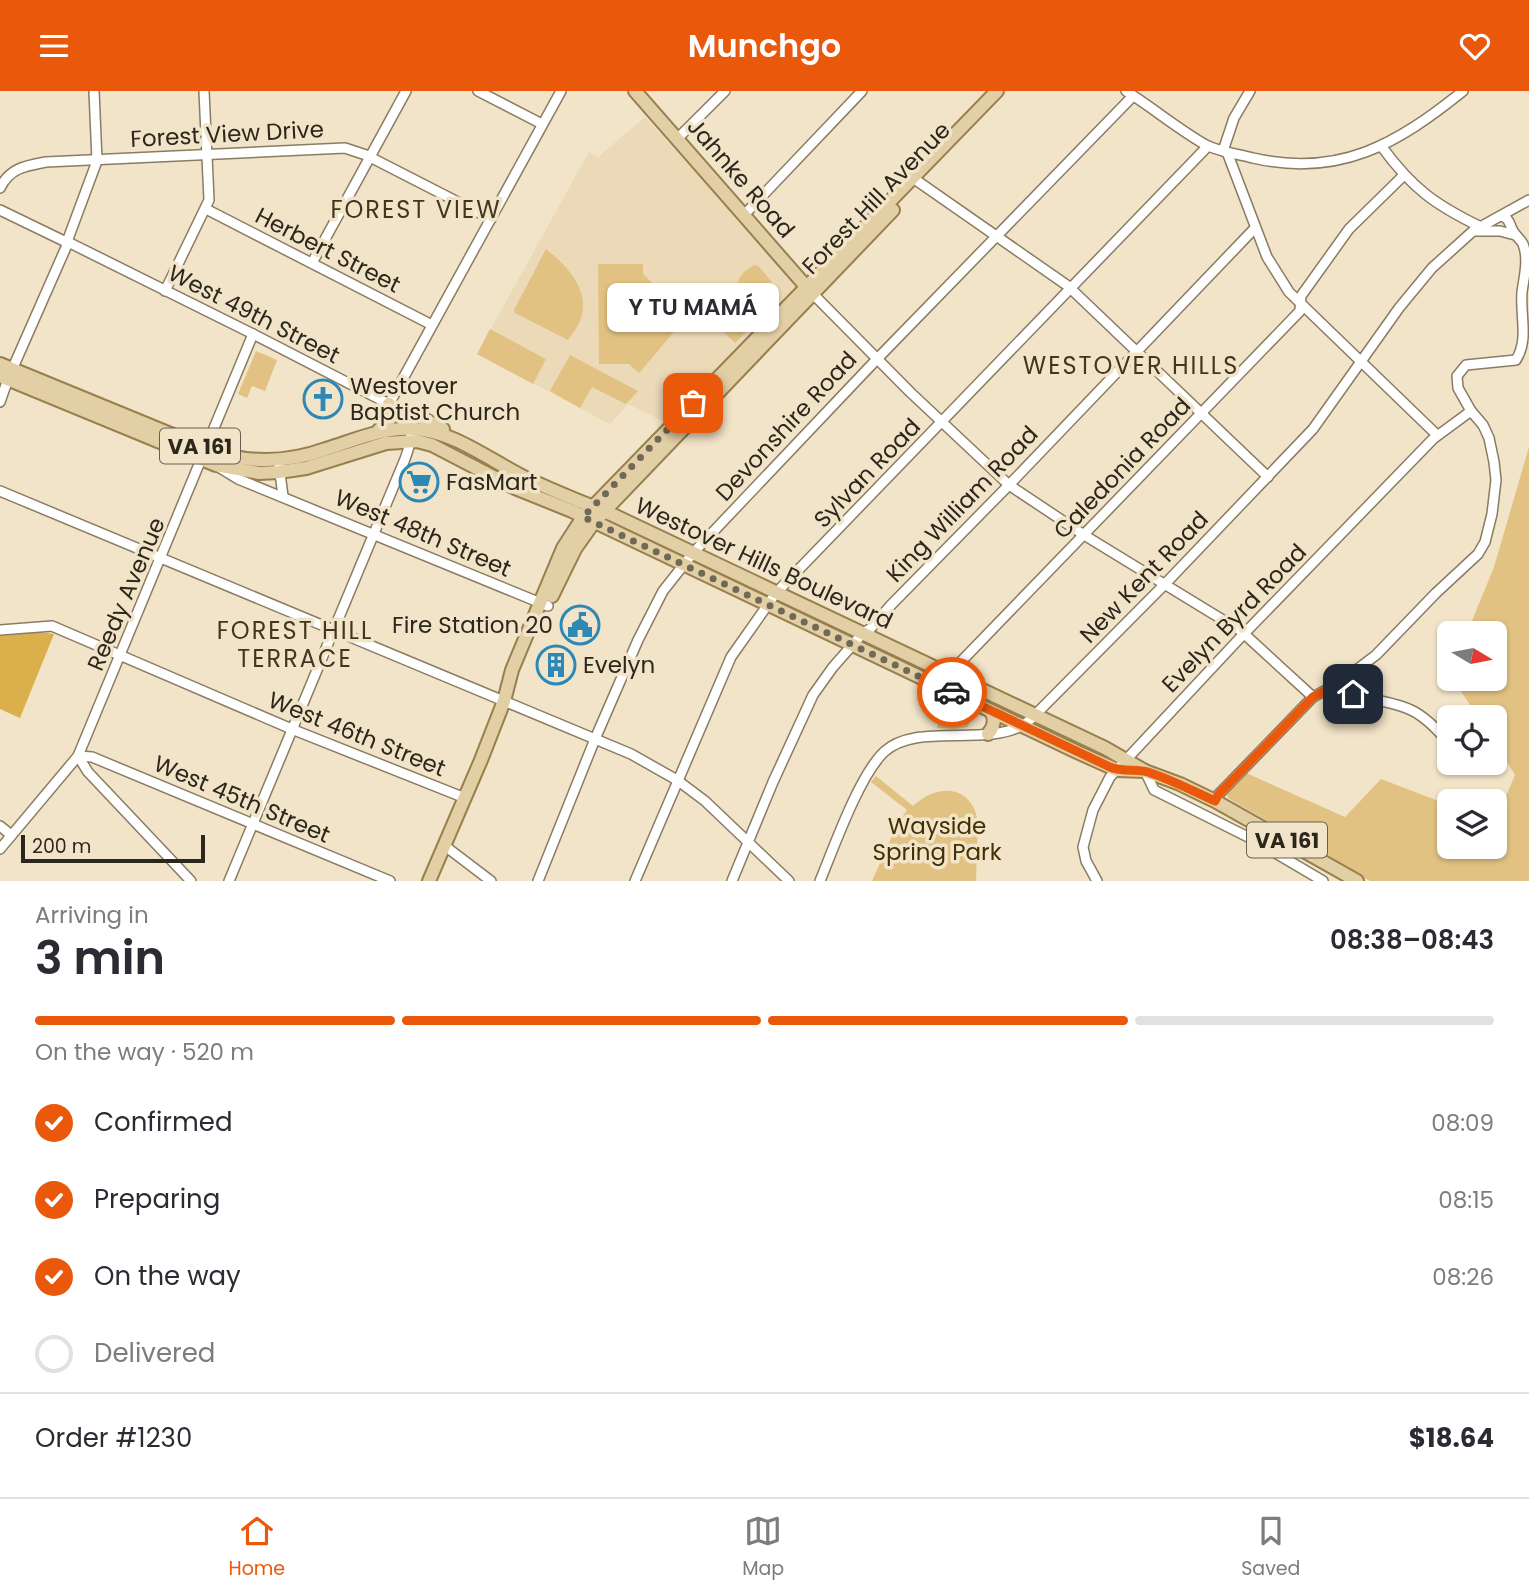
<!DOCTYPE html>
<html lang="en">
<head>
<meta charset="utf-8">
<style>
  body { margin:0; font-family:Poppins,sans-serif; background:#f7f7f7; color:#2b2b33; height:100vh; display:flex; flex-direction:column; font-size:26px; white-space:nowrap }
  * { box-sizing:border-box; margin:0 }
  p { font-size:23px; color:#7c7c81 }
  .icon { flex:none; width:38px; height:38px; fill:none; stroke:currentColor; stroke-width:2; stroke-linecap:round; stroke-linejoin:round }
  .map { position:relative; height:790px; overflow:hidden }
  .sheet { display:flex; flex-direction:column; background:#fff; flex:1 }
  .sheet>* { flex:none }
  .needle { width:46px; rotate:100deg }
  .fabs { position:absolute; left:1437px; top:530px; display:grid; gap:14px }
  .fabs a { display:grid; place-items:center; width:70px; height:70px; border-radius:10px; background:#fff; box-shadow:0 2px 5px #0004; font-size:35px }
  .scale { position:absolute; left:21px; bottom:18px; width:184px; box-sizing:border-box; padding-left:7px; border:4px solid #2c271c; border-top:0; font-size:19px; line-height:24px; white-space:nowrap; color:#2c271c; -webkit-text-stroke:5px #f2e4c8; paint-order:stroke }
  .pin { position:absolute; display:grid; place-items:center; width:60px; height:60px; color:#fff; margin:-30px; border-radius:14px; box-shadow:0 4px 10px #0006 }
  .courier { position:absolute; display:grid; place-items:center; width:70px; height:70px; margin:-35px; border:5px solid #ea580c; border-radius:50%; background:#fff; color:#222; box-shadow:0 2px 9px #0007 }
  .bubble { position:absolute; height:49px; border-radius:10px; background:#fff; box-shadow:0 2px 5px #0004; font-size:23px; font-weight:600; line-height:49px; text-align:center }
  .summary em { font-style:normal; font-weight:600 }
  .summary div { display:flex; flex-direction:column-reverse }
  .summary { display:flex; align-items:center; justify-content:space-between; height:119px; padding:0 35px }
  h1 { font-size:46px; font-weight:600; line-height:52px }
  .bar { display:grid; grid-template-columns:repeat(4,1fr); gap:10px 7px; align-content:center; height:84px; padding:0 35px }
  .bar i { height:9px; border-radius:5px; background:#e1e1e2 }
  .bar .on { background:#ea580c }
  .bar p { grid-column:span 4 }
  .line { display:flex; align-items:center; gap:18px; padding:0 35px; border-top:2px solid #e1e1e2 }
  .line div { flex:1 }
  ol { padding:0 35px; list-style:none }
  li { display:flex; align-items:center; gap:21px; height:77px }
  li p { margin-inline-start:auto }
  li .icon { padding:7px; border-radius:50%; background:#ea580c; color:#fff; stroke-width:4 }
  li:last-child { color:#7c7c81 }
  li i { width:38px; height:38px; border:4px solid #e1e1e2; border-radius:50% }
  header { display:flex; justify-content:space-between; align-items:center; height:91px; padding:0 35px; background:#ea580c; color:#fff; font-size:32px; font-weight:600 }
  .dock { display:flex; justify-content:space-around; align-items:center; height:98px; border-top:2px solid #e1e1e2; background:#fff; font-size:19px; color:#7c7c81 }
  .dock a { display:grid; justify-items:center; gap:4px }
  .dock .on { color:#ea580c }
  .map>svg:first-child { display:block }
  .built { fill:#ebd9b7 }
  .green { fill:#e1c282 }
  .forest { fill:#dbaf4b }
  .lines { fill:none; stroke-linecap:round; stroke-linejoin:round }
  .minor-casing { stroke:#897c62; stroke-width:12 }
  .major-casing { stroke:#977f4e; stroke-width:16 }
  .minor { stroke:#fff; stroke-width:9 }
  .major { stroke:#e3cfa5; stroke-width:12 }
  .done { stroke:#716958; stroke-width:7; stroke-dasharray:0 12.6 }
  .route { stroke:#ea580c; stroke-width:9 }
  .labels { text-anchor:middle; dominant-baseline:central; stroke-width:7; stroke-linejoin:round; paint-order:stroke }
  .shield { fill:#f2e4c8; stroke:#676050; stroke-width:2 }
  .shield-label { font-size:21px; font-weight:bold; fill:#2c271c }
  .street-label { font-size:23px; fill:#2c271c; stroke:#f2e4c8 }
  .poi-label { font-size:23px; fill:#2c271c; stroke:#f2e4c8; text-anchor:start }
  .park-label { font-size:23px; fill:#413003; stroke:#f2e4c8 }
  .neighbourhood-label { font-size:24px; letter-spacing:2px; fill:#41361e; stroke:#f2e4c8 }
</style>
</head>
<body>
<header><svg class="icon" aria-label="menu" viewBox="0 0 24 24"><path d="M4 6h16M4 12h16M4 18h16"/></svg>Munchgo<svg class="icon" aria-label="heart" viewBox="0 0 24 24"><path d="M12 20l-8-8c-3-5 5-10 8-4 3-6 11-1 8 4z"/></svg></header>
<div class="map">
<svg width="1529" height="790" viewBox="0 0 1529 790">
  <rect width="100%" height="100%" fill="#f2e4c8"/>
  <polygon class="built" points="645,26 800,195 667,332 628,313 610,333 477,263 589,61 598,66"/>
  <g class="green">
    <path d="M546 158C567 175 592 200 580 230 577 237 572 243 568 249L515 222 514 219Z"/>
    <polygon points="598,173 643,173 643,183 685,223 684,229 639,282 629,273 599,273"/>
    <path d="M754 174 758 175 772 191 750 210 737 195C738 185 746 179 754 174Z"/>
    <polygon points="741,209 760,227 735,252 717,234"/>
    <polygon points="490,238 546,268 533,293 477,263"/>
    <polygon points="256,260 277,269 265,300 252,295 247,307 238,303"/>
    <polygon points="570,264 638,300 626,313 592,296 580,317 550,300"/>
    <polygon points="1529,356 1529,790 1370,790 1228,707 1227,702 1246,682 1345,726 1381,688 1449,714 1449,756 1494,756 1495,731 1515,684 1495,652 1494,626 1478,626 1453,588 1494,588 1494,542 1467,542 1494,476"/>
    <polygon points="946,608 974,620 968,636 956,638 937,637"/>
    <path d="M876 685 913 715C938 691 973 694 978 732L976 790H872L897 734 907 719 871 691Z"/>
  </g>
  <polygon class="forest" points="40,541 54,543 20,627 0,618 0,545"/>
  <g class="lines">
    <defs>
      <g id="minor">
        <polyline points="478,0 542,33"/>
        <path d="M1126 0C1153 17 1178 38 1206 54 1220 61 1238 63 1253 67 1340 87 1397 53 1463 0"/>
        <polyline points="678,47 725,0"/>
        <path d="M1382 56C1412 97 1435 114 1481 136"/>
        <polyline points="1223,60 1234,27 1250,0"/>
        <polyline points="1227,61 1267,166 1289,201 1437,344"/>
        <polyline points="913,87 1068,195 1268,386"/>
        <path d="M0 97C10 77 25 75 46 71L345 57 366 64 491 128"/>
        <polyline points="206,118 432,234"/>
        <polyline points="0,119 64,150"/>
        <polyline points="745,123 862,0"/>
        <polyline points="1476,140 1500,140 1515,144"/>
        <polyline points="68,148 97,70 94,0"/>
        <path d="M70 152 253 243 389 313C415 327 415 341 405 368L229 790"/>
        <polyline points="312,172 406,0"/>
        <polyline points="165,200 209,109 204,0"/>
        <polyline points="813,203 910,301 1009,394 1084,444 1241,540 1313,606"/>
        <polyline points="0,311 8,288 67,154"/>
        <polyline points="389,313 561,0"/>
        <polyline points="279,375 283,405"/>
        <polyline points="220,377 238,388 548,515"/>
        <polyline points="0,400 631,663 677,689 705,710 789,790"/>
        <polyline points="0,539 52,535 294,639 465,707"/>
        <path d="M1339 592C1363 612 1386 607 1411 619 1426 626 1438 639 1449 652"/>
        <polyline points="941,596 949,583 1300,220 1301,205 1349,138 1403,85"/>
        <polyline points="78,665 92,666 390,790"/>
        <polyline points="78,665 88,681 191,790"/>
        <polyline points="1145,680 1154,699 1250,747 1323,790"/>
        <path d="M1215 710 1218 704 1313 606 1339 592 1376 564 1436 502 1478 463 1485 451 1492 423 1496 389 1494 371 1489 347 1483 334 1471 320 1458 297 1457 285 1466 274 1516 269C1529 248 1520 226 1522 201 1524 186 1529 168 1523 153 1521 149 1516 145 1513 140 1509 133 1510 127 1501 125"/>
        <polyline points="0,735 11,744"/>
        <polyline points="445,755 491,790"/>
        <polyline points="0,758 78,665 253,243"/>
        <polyline points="538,790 595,648 638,549 663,500 693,462 877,268 1133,5"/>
        <polyline points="635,790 731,566 776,502 1208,55"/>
        <polyline points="732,790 773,691 813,604 833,576 863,542 870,538 891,514 1009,394 1255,137"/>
        <path d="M820 790C834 756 859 685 884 661 916 631 984 656 1023 634 1027 632 1032 627 1035 624L1165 493 1313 338 1399 217 1432 177 1473 140 1529 109"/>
        <polyline points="1097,790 1086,770 1083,756 1093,719 1110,686 1239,548 1433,348 1471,320"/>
      </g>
      <g id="major">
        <polyline points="635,0 810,200"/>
        <path d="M0 273 207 358C246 373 287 372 326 358 355 349 383 336 414 338 452 340 487 367 520 384 550 399 582 411 613 424L1105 657 1145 680 1180 693 1215 710 1357 790"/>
        <polyline points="0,285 216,374 259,382 279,381 306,377 386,352 417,350 432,354 515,397 572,420 1077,661 1117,679 1145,680"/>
        <polyline points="399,319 412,322 443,338"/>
        <polyline points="379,339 390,328 389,313"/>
        <polyline points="552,505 575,458 594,431 893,119"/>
        <path d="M988 643C994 636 996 629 991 620"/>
        <polyline points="429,790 481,669 504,610 512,579 563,457 583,426 997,0"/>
      </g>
    </defs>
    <use href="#minor" class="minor-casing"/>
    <use href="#major" class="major-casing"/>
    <use href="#minor" class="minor"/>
    <use href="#major" class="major"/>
  </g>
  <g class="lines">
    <polyline class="done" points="693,312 583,426 952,601"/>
    <path class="route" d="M952 601 1110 676C1122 681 1136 678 1148 681 1172 689 1193 700 1215 710L1218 704 1313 606 1339 592 1353 603"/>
  </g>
  <defs>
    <symbol id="church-ring" viewBox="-11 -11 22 22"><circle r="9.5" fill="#f2e4c8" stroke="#2e88b6" stroke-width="1.5"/><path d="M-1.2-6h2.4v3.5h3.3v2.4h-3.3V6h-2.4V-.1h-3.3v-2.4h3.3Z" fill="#2e88b6"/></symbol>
    <symbol id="supermarket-ring" viewBox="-11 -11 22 22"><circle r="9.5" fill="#f2e4c8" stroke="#2e88b6" stroke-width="1.5"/><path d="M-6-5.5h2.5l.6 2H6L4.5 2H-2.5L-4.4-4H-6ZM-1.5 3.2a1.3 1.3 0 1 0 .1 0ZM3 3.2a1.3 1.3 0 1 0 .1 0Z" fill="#2e88b6"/></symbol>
    <symbol id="civic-ring" viewBox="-11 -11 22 22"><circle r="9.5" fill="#f2e4c8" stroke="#2e88b6" stroke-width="1.5"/><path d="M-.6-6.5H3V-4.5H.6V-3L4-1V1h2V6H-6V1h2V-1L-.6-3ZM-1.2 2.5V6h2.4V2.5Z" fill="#2e88b6"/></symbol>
    <symbol id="building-ring" viewBox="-11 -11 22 22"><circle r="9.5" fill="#f2e4c8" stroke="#2e88b6" stroke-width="1.5"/><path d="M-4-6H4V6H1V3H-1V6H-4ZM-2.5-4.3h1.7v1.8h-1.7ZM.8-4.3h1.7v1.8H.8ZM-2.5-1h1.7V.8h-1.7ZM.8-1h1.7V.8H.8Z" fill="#2e88b6"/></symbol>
  </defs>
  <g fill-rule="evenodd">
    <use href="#church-ring" x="301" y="286" width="44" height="44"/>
    <use href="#supermarket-ring" x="397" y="369" width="44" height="44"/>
    <use href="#civic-ring" x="558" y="512" width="44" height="44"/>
    <use href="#building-ring" x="534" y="552" width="44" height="44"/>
  </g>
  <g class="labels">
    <g class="shield">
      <rect x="160" y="337.5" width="80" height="35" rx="5"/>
      <rect x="1247" y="731.5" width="80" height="35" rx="5"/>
    </g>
    <g class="shield-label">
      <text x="200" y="355">VA 161</text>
      <text x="1287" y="749">VA 161</text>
    </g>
    <g class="street-label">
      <text transform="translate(227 43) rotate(-3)">Forest View Drive</text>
      <text transform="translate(741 87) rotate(49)">Jahnke Road</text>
      <text transform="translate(876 107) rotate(-46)">Forest Hill Avenue</text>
      <text transform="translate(328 159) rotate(27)">Herbert Street</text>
      <text transform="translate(254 223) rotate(27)">West 49th Street</text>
      <text transform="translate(786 335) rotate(-47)">Devonshire Road</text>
      <text transform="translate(1122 377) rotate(-46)">Caledonia Road</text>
      <text transform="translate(867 382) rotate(-46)">Sylvan Road</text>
      <text transform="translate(962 413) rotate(-46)">King William Road</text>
      <text transform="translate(423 442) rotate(23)">West 48th Street</text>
      <text transform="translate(764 472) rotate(25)">Westover Hills Boulevard</text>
      <text transform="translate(1144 486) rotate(-46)">New Kent Road</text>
      <text transform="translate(126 503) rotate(-67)">Reedy Avenue</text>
      <text transform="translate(1234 527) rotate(-46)">Evelyn Byrd Road</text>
      <text transform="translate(357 643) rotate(22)">West 46th Street</text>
      <text transform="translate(242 708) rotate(23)">West 45th Street</text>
    </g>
    <g class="poi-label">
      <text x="350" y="295">Westover<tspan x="350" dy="26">Baptist Church</tspan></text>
      <text x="446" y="391">FasMart</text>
      <text x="553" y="534" text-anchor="end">Fire Station 20</text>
      <text x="583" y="574">Evelyn</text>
    </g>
    <g class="park-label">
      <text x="937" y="735">Wayside<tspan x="937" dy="26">Spring Park</tspan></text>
    </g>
    <g class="neighbourhood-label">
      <text x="416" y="118">FOREST VIEW</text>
      <text x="1131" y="274">WESTOVER HILLS</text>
      <text x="295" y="539">FOREST HILL<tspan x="295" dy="28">TERRACE</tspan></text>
    </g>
  </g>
</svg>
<div class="fabs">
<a><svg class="needle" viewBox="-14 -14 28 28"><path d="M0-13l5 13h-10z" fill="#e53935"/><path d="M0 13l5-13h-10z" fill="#7c7c81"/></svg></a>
<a><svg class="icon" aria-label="locate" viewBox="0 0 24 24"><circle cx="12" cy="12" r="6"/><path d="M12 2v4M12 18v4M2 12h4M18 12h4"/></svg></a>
<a><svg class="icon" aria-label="layers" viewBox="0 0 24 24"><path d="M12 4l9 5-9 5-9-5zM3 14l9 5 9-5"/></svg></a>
</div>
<div class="scale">200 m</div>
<div class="pin" style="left:693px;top:312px;background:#ea580c"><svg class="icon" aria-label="bag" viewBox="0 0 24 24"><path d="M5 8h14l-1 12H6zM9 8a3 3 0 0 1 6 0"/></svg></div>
<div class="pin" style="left:1353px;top:603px;background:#1f2937"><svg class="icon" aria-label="home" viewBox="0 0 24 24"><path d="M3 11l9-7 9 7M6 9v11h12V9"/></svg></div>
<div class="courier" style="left:952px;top:601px"><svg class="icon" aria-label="car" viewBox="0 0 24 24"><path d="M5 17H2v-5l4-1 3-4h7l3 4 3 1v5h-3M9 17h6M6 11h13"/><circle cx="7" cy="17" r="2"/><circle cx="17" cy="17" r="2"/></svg></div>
<div class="bubble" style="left:607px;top:192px;width:172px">Y TU MAMÁ</div>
</div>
<section class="sheet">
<div class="summary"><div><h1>3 min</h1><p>Arriving in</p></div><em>08:38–08:43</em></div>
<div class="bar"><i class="on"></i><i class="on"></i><i class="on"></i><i></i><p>On the way · 520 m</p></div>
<ol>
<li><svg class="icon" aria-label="check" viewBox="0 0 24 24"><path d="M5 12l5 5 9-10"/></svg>Confirmed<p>08:09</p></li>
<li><svg class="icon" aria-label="check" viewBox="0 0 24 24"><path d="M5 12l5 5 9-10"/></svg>Preparing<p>08:15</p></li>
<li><svg class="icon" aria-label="check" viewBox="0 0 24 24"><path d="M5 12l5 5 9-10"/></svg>On the way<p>08:26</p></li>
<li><i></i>Delivered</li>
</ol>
<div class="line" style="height:91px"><div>Order #1230</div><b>$18.64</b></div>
</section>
<nav class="dock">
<a class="on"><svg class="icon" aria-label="home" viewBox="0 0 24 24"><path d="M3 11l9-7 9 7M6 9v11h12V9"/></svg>Home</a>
<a><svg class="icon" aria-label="map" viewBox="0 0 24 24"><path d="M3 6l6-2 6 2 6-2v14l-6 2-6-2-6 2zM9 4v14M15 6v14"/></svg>Map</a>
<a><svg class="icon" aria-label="saved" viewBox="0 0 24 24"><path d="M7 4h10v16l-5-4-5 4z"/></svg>Saved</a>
</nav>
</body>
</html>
